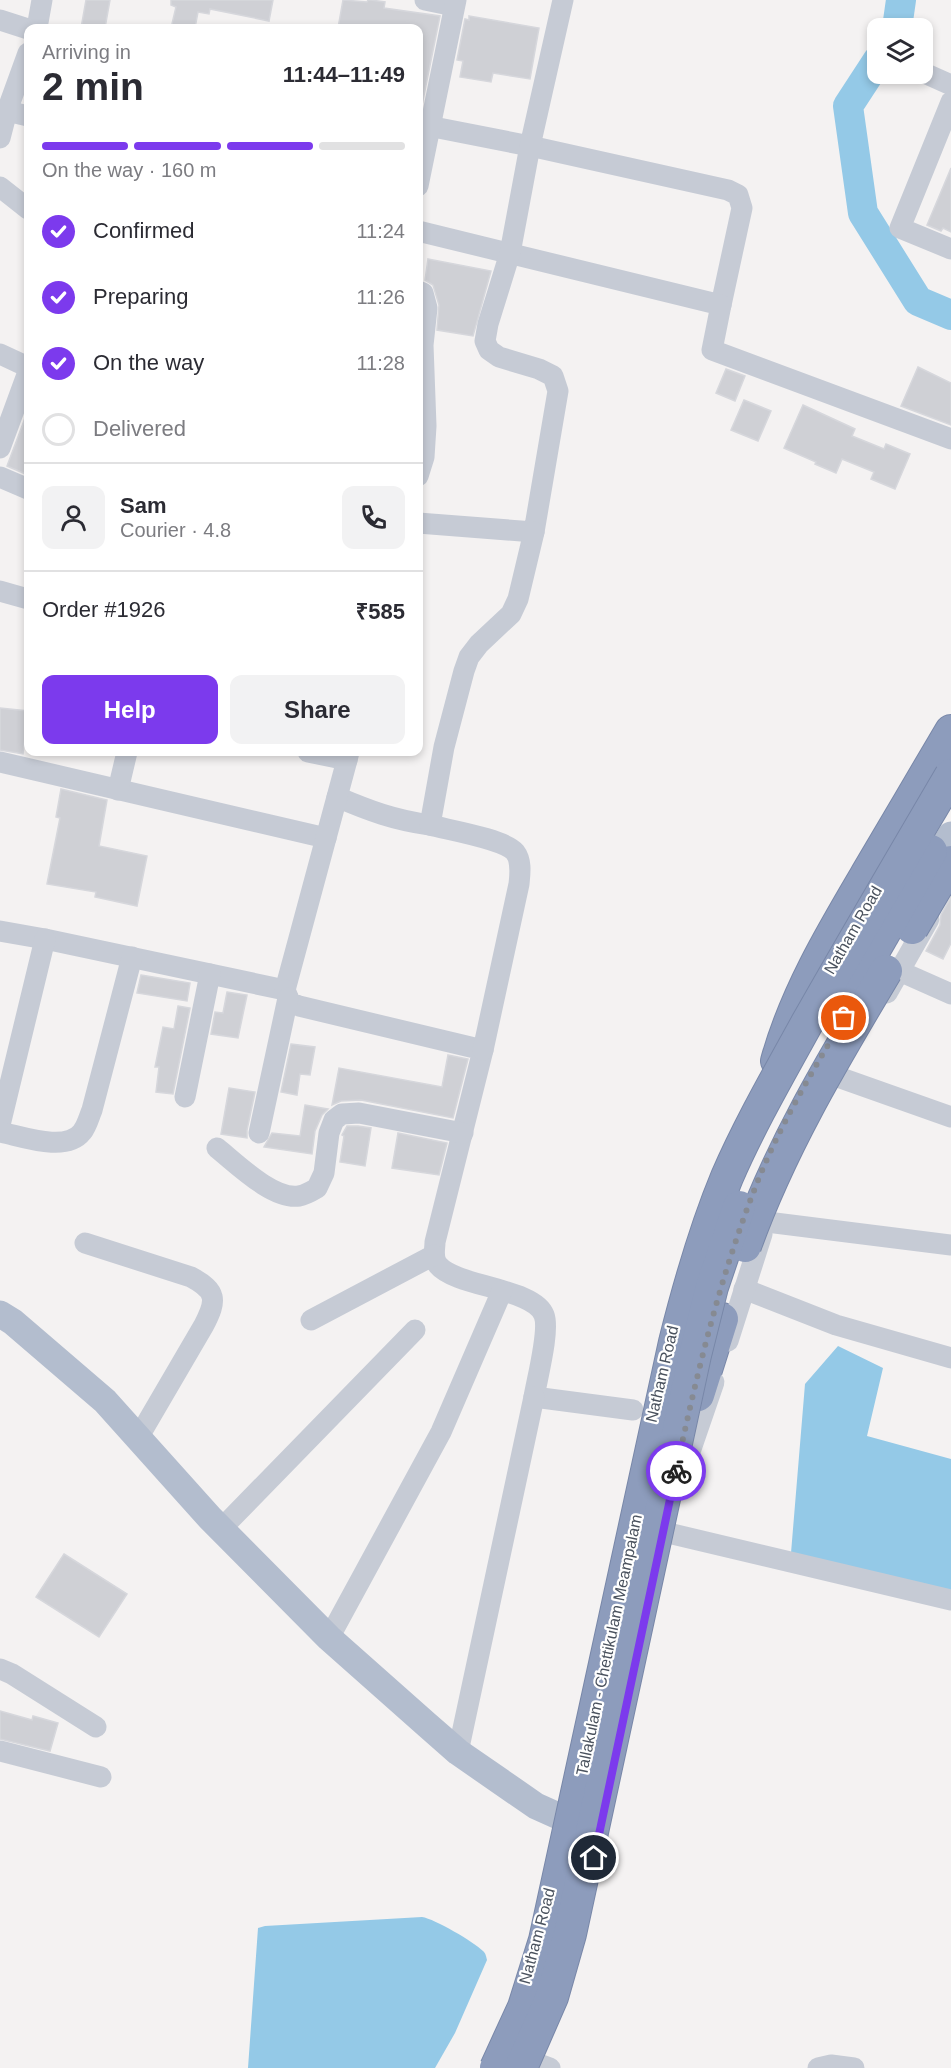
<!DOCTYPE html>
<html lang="en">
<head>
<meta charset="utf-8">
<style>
  body { margin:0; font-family:Helvetica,sans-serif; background:#f2f2f3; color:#2b2b33; height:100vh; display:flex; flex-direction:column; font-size:22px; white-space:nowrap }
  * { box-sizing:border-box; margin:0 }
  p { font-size:20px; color:#7c7c81 }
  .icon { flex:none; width:33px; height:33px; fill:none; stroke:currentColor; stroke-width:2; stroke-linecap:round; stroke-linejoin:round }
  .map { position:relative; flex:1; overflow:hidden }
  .drawer { position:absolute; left:24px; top:24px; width:399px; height:732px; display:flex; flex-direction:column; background:#fff; border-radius:12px; box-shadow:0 3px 9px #0003 }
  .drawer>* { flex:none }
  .controls { position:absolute; left:867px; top:18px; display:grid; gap:12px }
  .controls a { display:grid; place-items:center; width:66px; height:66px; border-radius:12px; background:#fff; box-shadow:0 3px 9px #0003; font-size:30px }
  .pin { position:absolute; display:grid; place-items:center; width:51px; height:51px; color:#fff; margin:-26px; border:3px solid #fff; border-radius:50%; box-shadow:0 2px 6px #0007 }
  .courier { position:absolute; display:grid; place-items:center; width:60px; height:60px; margin:-30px; border:4px solid #7c3aed; border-radius:50%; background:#fff; color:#222; box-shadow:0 2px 8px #0007 }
  .overview em { font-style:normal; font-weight:600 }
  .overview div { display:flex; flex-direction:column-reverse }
  .overview { display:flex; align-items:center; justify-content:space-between; height:102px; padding:0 18px }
  h1 { font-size:39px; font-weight:600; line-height:45px }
  .bar { display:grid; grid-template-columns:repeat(4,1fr); gap:9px 6px; align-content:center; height:72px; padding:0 18px }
  .bar i { height:8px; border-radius:4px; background:#e1e1e2 }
  .bar .current { background:#7c3aed }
  .bar p { grid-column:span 4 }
  .line { display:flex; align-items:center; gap:15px; padding:0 18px; border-top:2px solid #e1e1e2 }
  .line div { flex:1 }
  .round { display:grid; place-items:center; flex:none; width:63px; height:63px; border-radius:12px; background:#f2f2f3 }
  ol { padding:0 18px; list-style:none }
  li { display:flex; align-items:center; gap:18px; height:66px }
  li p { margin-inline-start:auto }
  li .icon { padding:6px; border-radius:50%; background:#7c3aed; color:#fff; stroke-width:4 }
  li:last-child { color:#7c7c81 }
  li i { width:33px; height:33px; border:3px solid #e1e1e2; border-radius:50% }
  .primary-button { display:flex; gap:12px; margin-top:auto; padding:12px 18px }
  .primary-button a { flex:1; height:69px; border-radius:12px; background:#7c3aed; color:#fff; font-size:24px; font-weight:600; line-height:69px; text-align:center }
  .primary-button a+a { background:#f2f2f3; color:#2b2b33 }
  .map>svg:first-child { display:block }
  .water { fill:#94c9e7 }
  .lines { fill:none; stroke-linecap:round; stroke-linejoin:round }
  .river { stroke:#94c9e7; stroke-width:30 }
  .building { fill:#cfd0d5; stroke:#d6d7dc; stroke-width:1.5 }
  .highway-casing { stroke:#7887a8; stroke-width:34 }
  .minor { stroke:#c6cbd5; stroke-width:21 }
  .major { stroke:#b3bdce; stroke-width:27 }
  .highway { stroke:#8d9cbc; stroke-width:32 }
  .highway-bridge-casing { stroke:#7887a8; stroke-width:34; stroke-linecap:butt }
  .highway-bridge { stroke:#8d9cbc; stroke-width:32 }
  .done { stroke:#868a92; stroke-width:6; stroke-dasharray:0 10.8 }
  .route { stroke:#7c3aed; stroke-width:8 }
  .labels { text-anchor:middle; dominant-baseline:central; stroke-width:4.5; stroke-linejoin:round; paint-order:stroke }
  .street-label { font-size:16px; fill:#4a525e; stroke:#fff }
</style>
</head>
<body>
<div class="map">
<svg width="951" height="2068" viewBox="0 0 951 2068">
  <rect width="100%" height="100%" fill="#f4f2f2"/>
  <g class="water">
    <polygon points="838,1346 883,1368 867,1436 951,1459 951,1591 791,1553 805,1384"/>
    <path d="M422 1917C435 1919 474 1942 483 1951 486 1954 486 1956 487 1960L455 2033 435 2068H248L258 1928 265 1926Z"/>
  </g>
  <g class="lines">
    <g class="river">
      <polyline points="897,28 901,0"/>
      <polyline points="878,60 848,106 863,213 918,301 951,315"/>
    </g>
  </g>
  <g class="building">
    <polygon points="86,0 110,0 105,28 81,28"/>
    <polygon points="171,0 273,0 269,21 210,9 209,14 198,12 195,28 171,28 176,7 171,5"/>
    <polygon points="343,0 367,2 368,0 371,0 385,2 384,8 440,16 422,105 418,104 418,28 338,28"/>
    <polygon points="469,16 539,28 530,79 493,73 491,82 460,77 463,61 457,60 465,19 469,20"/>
    <polygon points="951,168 951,232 943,228 941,231 927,225"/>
    <polygon points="428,259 491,271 473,336 437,330 439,305 433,285 425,280"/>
    <polygon points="918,367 951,383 951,425 901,406"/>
    <polygon points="726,369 745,376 735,401 716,393"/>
    <polygon points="744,400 771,411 758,441 731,430"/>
    <polygon points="803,405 855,429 852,436 884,449 886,444 910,454 895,489 871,479 874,472 842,459 836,473 815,464 816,462 784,448"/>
    <polygon points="28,410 28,475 7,466"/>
    <polygon points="0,708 28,711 23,754 0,750"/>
    <polygon points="61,789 107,800 99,846 147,856 137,906 95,897 96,892 47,884 60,818 56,817"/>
    <polygon points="951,897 951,943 943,959 926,951 940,925 941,915"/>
    <polygon points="141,975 190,983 187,1001 137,993"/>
    <polygon points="227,992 247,995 238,1038 211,1034 215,1012 223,1013"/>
    <polygon points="178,1006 190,1008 173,1094 156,1092 159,1067 155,1067 163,1027 174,1029"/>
    <polygon points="291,1044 315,1047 310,1075 300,1074 297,1095 281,1092"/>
    <polygon points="448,1055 468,1059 453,1118 361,1100 341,1101 332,1105 339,1068 442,1087"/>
    <polygon points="229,1088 255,1092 247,1130 247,1138 221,1134"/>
    <polygon points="305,1105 328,1109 322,1115 315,1131 312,1154 264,1147 272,1133 300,1136"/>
    <polygon points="347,1126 358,1126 371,1128 365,1166 340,1162 344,1136 342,1135"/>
    <polygon points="398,1133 447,1143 439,1175 392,1168"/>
    <polygon points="64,1554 127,1594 99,1637 36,1597"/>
    <polygon points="0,1711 32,1720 33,1716 58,1723 50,1751 0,1739"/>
  </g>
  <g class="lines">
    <defs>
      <g id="highway">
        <path d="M777 1061C796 993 832 933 868 872 896 825 923 778 951 731"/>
        <polyline points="698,1395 722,1319"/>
      </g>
    </defs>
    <use href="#highway" class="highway-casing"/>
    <g class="minor">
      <polyline points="425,0 454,6"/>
      <polyline points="0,20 28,29"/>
      <polyline points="37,28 42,0"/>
      <polyline points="922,72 951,85"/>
      <polyline points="951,102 900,228 951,249"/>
      <polyline points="7,111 28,116"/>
      <polyline points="418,124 530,146 728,190 738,195 742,208 721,305"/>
      <polyline points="0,138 7,111 28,53"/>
      <polyline points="418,186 456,0"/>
      <polyline points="0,187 28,209"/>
      <polyline points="418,231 721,305 712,350 951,439"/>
      <polyline points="418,291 423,293 427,308 423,345 426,426 424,457 418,476"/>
      <polyline points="0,354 28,367"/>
      <polyline points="0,448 28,372"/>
      <polyline points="0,477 28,489"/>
      <polyline points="418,523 534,532 558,391 553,376 539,369 499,357 489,350 485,341 488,324 510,253 530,146 563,0"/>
      <polyline points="0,591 28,599"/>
      <polyline points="308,752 347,760 349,752"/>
      <polyline points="0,762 326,838"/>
      <polyline points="118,790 127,752"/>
      <path d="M337 797C370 811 394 820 430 825"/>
      <polyline points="0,931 45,939 285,990 347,760"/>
      <polyline points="888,966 951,994"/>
      <path d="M285 990 290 1002 299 1006 483 1050 435 1242C435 1250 432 1258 438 1265 456 1287 534 1288 544 1315 550 1330 537 1379 534 1397L633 1410"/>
      <polyline points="887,993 929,919"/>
      <path d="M483 1050 519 884C520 874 522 861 515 852 504 839 449 830 430 825L444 747 464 671 469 657 479 644 511 614 518 599 534 532"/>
      <polyline points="838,1077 951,1117"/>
      <polyline points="185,1097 210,974"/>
      <polyline points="0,1125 45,939"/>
      <path d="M0 1132C21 1136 66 1153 82 1132 87 1126 89 1117 92 1110L132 957"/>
      <polyline points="259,1133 288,998"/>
      <path d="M217 1148C237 1164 273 1200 299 1196 305 1195 312 1191 317 1188L324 1173 329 1133 334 1120 342 1114 359 1113 463 1133"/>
      <polyline points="767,1222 951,1245"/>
      <path d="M85 1243 191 1277C217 1291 217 1300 204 1325L138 1438"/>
      <polyline points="744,1289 836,1325 951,1358"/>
      <polyline points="311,1320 434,1255"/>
      <polyline points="728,1341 762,1234"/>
      <polyline points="682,1475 714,1382"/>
      <polyline points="222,1528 415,1330"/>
      <polyline points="664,1532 951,1600"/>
      <polyline points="329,1638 441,1432 502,1291"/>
      <polyline points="0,1669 12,1674 96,1727"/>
      <polyline points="0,1751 101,1777"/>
      <polyline points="458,1752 534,1397"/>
      <polyline points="531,2061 550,2068"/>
      <polyline points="818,2068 831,2065 854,2068"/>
    </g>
    <g class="major">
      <polyline points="928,875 951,835"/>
      <polyline points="0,1314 13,1322 105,1401 210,1518 329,1638 426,1724 458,1752 536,1806 565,1819 590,1825"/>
    </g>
    <use href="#highway" class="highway"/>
    <defs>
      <g id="highway-bridge">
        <polyline points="912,928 951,862"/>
        <polyline points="851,990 931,851"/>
        <path d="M745 1246C780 1148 833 1060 886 971"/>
        <path d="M496 2068 524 2007 545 1940 675 1342C689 1286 705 1230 727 1177 750 1124 779 1074 807 1023 854 940 903 857 951 775"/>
        <polyline points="521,2068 552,1997 570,1934 695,1355 712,1287 739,1207"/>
      </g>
    </defs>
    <use href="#highway-bridge" class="highway-bridge-casing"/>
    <use href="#highway-bridge" class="highway-bridge"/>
  </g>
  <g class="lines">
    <path class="done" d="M676 1471C697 1373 720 1276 757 1183 780 1125 812 1072 844 1018"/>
    <polyline class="route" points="594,1858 676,1471"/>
  </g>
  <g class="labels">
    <g class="street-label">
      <text transform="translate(853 930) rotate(-60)">Natham Road</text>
      <text transform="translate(662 1374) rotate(-77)">Natham Road</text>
      <text transform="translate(609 1645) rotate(-78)">Tallakulam - Chettikulam Meampalam</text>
      <text transform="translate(537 1936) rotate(-75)">Natham Road</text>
    </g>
  </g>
</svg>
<div class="controls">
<a><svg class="icon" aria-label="layers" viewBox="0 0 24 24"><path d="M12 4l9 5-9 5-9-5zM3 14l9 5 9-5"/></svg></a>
</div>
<div class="pin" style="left:844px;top:1018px;background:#ea580c"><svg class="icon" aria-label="bag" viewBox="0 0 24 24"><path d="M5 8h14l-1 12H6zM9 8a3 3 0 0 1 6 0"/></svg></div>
<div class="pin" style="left:594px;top:1858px;background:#1f2937"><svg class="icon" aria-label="home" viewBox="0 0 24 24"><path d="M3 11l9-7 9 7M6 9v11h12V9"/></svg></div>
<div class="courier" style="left:676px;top:1471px"><svg class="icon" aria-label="bike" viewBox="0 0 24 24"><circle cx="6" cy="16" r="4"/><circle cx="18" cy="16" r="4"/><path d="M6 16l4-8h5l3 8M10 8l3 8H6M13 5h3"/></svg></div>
<section class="drawer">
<div class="overview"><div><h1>2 min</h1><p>Arriving in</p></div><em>11:44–11:49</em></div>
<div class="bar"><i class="current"></i><i class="current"></i><i class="current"></i><i></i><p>On the way · 160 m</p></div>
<ol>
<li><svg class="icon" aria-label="check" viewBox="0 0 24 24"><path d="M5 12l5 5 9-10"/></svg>Confirmed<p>11:24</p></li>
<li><svg class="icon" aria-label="check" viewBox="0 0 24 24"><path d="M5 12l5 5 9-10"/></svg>Preparing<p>11:26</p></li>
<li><svg class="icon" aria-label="check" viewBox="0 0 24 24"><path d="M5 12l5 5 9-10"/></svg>On the way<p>11:28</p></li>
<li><i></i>Delivered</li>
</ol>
<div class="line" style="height:108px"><a class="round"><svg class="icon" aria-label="person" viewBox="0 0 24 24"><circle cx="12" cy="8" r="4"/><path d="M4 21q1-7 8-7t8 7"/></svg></a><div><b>Sam</b><p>Courier · 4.8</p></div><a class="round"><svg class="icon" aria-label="phone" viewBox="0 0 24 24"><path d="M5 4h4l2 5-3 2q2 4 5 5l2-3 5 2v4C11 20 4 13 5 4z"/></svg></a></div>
<div class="line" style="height:78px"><div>Order #1926</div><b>₹585</b></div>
<div class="primary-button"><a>Help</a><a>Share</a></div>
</section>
</div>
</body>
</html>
